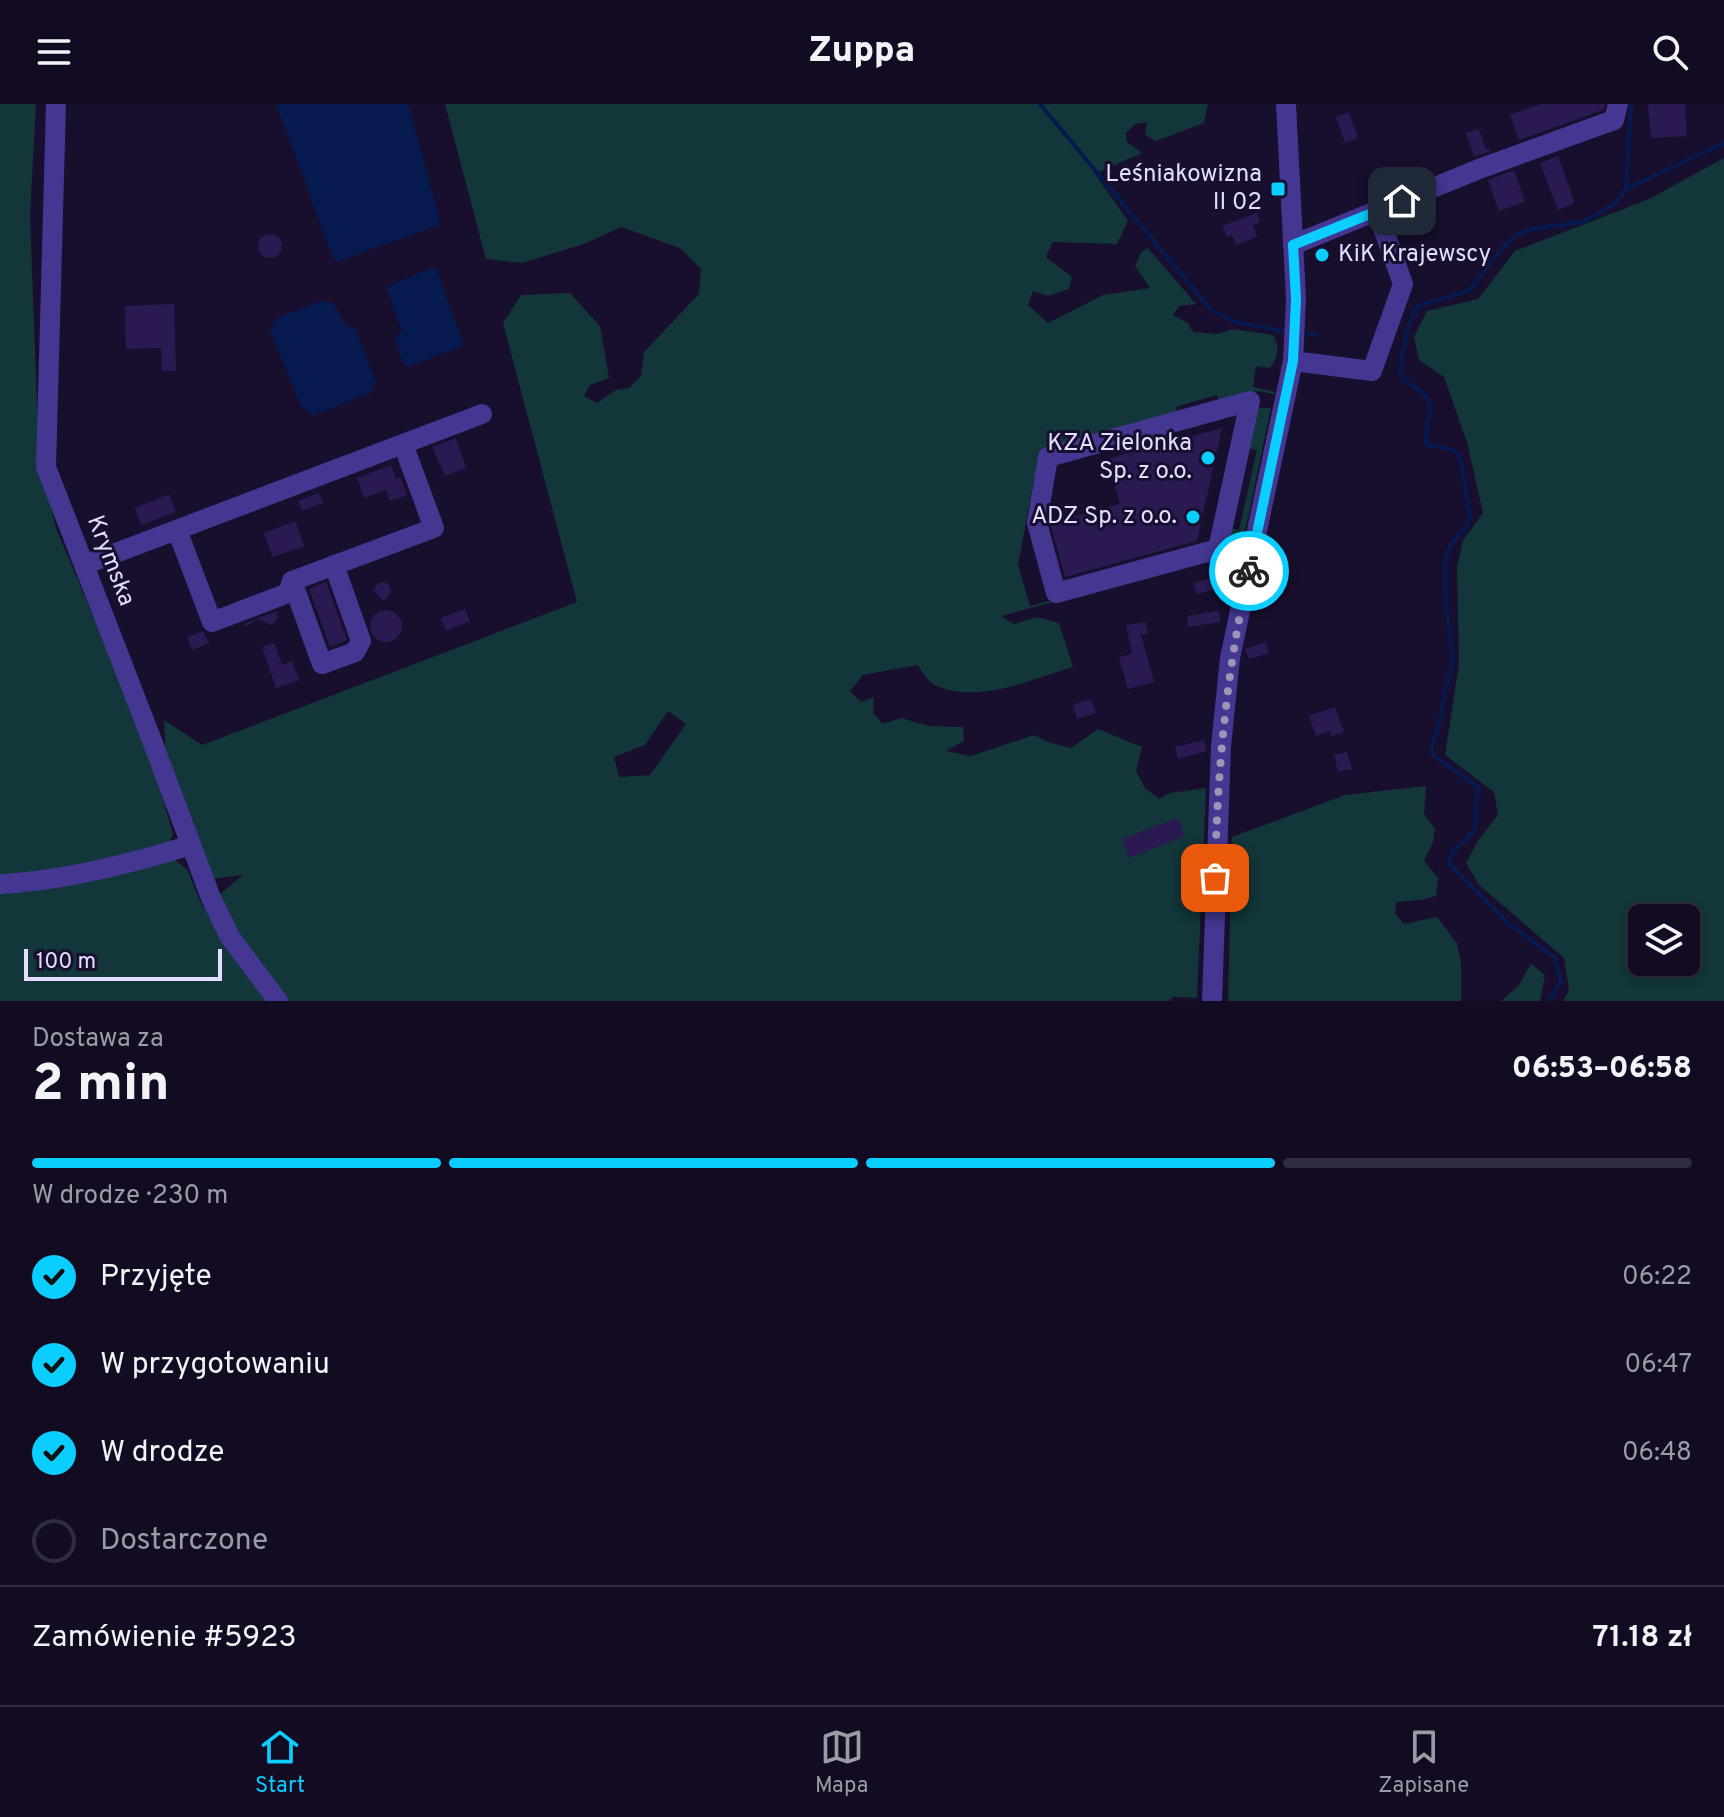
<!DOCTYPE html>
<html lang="pl">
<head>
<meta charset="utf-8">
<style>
  body { margin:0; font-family:Overpass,sans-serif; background:#1b142a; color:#f1f3f6; height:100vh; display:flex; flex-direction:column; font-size:30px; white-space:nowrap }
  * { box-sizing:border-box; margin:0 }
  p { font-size:26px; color:#9c9ba5 }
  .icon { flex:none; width:44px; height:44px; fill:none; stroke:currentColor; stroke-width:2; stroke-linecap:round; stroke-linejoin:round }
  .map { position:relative; height:897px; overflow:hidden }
  .panel { display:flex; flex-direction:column; background:#120b22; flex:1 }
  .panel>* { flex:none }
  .controls { position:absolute; left:1628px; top:800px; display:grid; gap:16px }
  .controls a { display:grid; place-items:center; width:72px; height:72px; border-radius:12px; background:#120b22; box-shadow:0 4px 12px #0003,0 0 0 2px #312b40; font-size:40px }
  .scale { position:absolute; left:24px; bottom:20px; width:198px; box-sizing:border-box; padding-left:8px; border:4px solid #e4ddff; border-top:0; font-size:22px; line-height:28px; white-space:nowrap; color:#e4ddff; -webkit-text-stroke:6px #180f2e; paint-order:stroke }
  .pin { position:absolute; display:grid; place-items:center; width:68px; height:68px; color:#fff; margin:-34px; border-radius:16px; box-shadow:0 4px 12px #0006 }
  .courier { position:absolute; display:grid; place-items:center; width:80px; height:80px; margin:-40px; border:6px solid #09ceff; border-radius:50%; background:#fff; color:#222; box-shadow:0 2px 10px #0007 }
  .headline em { font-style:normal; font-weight:800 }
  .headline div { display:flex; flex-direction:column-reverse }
  .headline { display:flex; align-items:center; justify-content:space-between; height:136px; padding:0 32px }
  h1 { font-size:52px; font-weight:800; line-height:60px }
  .bar { display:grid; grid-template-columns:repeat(4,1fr); gap:12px 8px; align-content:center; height:96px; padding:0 32px }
  .bar i { height:10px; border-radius:6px; background:#312b40 }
  .bar .selected { background:#09ceff }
  .bar p { grid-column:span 4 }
  .line { display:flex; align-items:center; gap:20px; padding:0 32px; border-top:2px solid #312b40 }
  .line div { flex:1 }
  ol { padding:0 32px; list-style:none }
  li { display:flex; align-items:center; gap:24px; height:88px }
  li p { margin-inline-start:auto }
  li .icon { padding:8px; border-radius:50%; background:#09ceff; color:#111; stroke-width:4 }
  li:last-child { color:#9c9ba5 }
  li i { width:44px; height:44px; border:4px solid #312b40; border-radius:50% }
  header { display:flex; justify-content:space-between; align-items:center; height:104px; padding:0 32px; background:#120b22; font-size:36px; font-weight:800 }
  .menu { display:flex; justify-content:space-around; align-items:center; height:112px; border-top:2px solid #312b40; background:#120b22; font-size:22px; color:#9c9ba5 }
  .menu a { display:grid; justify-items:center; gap:4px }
  .menu .selected { color:#09ceff }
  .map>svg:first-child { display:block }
  .green { fill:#123639; fill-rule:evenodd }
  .water { fill:#061a50 }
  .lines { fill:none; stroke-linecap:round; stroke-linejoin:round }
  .stream { stroke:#061a50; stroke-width:4 }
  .building { fill:#2a1a51 }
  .minor { stroke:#433791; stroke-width:20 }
  .done { stroke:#9d95b6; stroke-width:8; stroke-dasharray:0 14.4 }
  .route { stroke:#09ceff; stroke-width:10 }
  .poi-dot { fill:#09ceff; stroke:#180f2e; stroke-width:3 }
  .labels { text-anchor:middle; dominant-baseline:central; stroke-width:6; stroke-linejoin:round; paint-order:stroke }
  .poi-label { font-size:24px; fill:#e4ddff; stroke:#180f2e; text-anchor:end }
  .street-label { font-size:24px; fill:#e4ddff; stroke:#180f2e }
</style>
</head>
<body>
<header><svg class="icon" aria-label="menu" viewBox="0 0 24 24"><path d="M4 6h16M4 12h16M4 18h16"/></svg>Zuppa<svg class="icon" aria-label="search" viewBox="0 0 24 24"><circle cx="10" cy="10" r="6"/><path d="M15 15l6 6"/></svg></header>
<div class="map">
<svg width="1724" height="897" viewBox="0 0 1724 897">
  <rect width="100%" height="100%" fill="#180f2e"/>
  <g class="green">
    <path d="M0 0H36L30 111 39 354 56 424 149 645 173 730 165 748 187 765 203 804 243 771 211 775 166 657 164 616 202 641 577 498 503 219 521 191 570 189 600 222 609 274 590 281 584 292 597 299 616 286 629 284 641 272 644 248 699 190 701 165 680 144 621 123 584 140 522 159 486 155 445 0H1208L1204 19 1156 37 1145 31 1147 18 1135 20 1126 29V37L1142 49 1095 70 1128 117 1117 140 1053 138 1046 153 1072 173 1069 185 1048 192 1033 187 1028 201 1048 219 1103 191 1150 184 1135 162 1141 148 1148 144 1196 200 1179 202 1173 211 1188 219 1193 228 1217 230 1233 225 1273 231C1280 242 1278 254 1270 264L1256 262 1253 283 1275 288 1274 290 1257 287 1219 298 1217 291 1176 303 1178 312 1039 350 1018 461 1030 502 1224 449 1229 424 1239 426 1257 346 1247 344 1257 304H1271L1241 447 1001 512 1014 520 1037 513 1059 519 1073 563C1031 575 976 602 933 580 927 576 922 567 917 561L863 571 850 587 861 598 874 593 873 609 883 620 901 614 929 622 963 623 964 637 946 647 971 652 1034 631 1048 638 1071 644 1098 625 1142 643 1136 667 1145 684 1159 695 1170 689 1206 684 1197 894 1173 893 1169 897H0ZM668 607 686 620 650 671 619 673 614 653 645 641Z"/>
    <path d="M1724 54V897H1563L1569 886 1564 854 1479 781 1466 759 1479 735 1498 711 1494 688 1445 651 1459 560 1457 462 1463 437 1483 409 1467 338 1444 273 1419 256 1414 233 1427 207 1478 195 1515 147 1649 95ZM1642 814H1686V858H1642Z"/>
    <polygon points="1426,682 1424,710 1435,725 1433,738 1424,757 1438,774 1436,792 1421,796 1396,798 1395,809 1404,820 1437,813 1457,839 1461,860 1461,897 1228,897 1232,733 1345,691"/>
    <polygon points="1531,860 1545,871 1540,897 1501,897 1518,882"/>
  </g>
  <g class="water">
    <polygon points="276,0 408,0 440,116 436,122 337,158 333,154"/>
    <polygon points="433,163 436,163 463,239 461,243 408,262 404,261 395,235 402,227 386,183"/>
    <polygon points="320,197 333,199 347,223 355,223 376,279 369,291 368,289 314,312 301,302 270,226 277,214"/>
  </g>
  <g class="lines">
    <g class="stream">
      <polyline points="1040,0 1212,207 1232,217 1287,228"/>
      <polyline points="1626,85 1724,39"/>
      <polyline points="1308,230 1315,231"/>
      <path d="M1549 897 1561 877 1555 854 1508 819 1448 759 1454 746 1474 728 1478 683 1434 652 1431 645 1440 617 1444 591 1453 557 1446 499 1445 457 1450 442 1467 421 1470 411 1460 352 1451 345 1427 341C1422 327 1434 313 1429 298 1425 285 1410 284 1403 273 1396 262 1410 212 1418 202L1470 186 1501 145 1518 130 1531 125 1583 118 1615 100 1626 85 1631 0"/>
    </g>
  </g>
  <g class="building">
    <polygon points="1541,0 1605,0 1603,6 1519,36 1510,11"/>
    <polygon points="1648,0 1685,0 1687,32 1651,34"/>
    <polygon points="1349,8 1358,34 1345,39 1336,13"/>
    <polygon points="1479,25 1486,45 1490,44 1491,47 1474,53 1466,29"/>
    <polygon points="1558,52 1575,99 1558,106 1540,59"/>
    <polygon points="1514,66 1525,98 1499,107 1488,76"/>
    <polygon points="1257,109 1260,118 1253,121 1257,133 1236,141 1232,131 1227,133 1222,122"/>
    <circle cx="270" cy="142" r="12"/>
    <polygon points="174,200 176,267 162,267 161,244 126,245 125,202"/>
    <polygon points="1222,324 1197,437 1065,473 1050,419 1120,400 1107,355"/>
    <polygon points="456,334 466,364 445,372 432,343"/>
    <polygon points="391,361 396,375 400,373 407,391 390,397 386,386 364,394 357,374"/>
    <polygon points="319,389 323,399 302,407 298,397"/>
    <polygon points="169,390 176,408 141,421 135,404"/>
    <polygon points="295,417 304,442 273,453 264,429"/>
    <polygon points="1215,473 1219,484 1197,490 1193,479"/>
    <polygon points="326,478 347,536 330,543 309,485"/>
    <polygon points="380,478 387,479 391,485 390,490 383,497 374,487 375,483"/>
    <polygon points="465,505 470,517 446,527 441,514"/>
    <circle cx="386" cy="522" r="16"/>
    <polygon points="277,507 278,515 272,521 258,515 245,523 244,520"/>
    <polygon points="1219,507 1220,518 1188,523 1187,512"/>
    <polygon points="1145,518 1148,530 1141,531 1154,578 1128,585 1119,553 1132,550 1126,521"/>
    <polygon points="203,527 209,539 192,546 187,533"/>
    <polygon points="1266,538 1269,549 1249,555 1245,545"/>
    <polygon points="274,539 282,561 292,557 299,576 276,584 262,543"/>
    <polygon points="1091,595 1096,609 1077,615 1073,601"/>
    <polygon points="1335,603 1344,628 1331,632 1330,627 1316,632 1309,612"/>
    <polygon points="1204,636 1207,647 1178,655 1175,643"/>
    <polygon points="1347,648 1352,665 1338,668 1334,651"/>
    <polygon points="1178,714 1185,732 1129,754 1122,735"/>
  </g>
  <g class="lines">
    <g class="minor">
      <polyline points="56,0 46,363 151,634 211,794 230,833 278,897"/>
      <polyline points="1293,141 1479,65 1614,16 1618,0"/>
      <polyline points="1293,257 1372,267 1403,180 1377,107"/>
      <polygon points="1250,297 1218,445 1056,489 1037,419 1048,353"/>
      <polyline points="177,426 212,518 288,489 292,477 434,424 403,340"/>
      <polyline points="84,461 482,310"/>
      <polyline points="292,477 322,560 355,548 361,537 334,461"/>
      <path d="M0 780C64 777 130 760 191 741"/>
      <polyline points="1212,897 1221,642 1230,554 1293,257 1296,195 1286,0"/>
    </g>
  </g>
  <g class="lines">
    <path class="done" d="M1215 774C1217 670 1226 569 1249 467"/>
    <polyline class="route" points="1249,467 1293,257 1296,195 1293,141 1402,97"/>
  </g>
  <g class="poi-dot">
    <rect x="1270" y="77" width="16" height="16" rx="4"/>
    <circle cx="1322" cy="151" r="8"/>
    <circle cx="1208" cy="354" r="8"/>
    <circle cx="1193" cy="413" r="8"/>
  </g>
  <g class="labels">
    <g class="poi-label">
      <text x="1262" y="71">Leśniakowizna<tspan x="1262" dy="28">II 02</tspan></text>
      <text x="1338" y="151" text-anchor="start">KiK Krajewscy</text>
      <text x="1192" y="340">KZA Zielonka<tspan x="1192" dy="28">Sp. z o.o.</tspan></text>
      <text x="1177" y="413">ADZ Sp. z o.o.</text>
    </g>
    <g class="street-label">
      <text transform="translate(110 457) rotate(69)">Krymska</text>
    </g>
  </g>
</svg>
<div class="controls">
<a><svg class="icon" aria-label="layers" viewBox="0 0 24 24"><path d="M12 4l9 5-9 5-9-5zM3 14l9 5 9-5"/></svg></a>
</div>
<div class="scale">100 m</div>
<div class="pin" style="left:1215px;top:774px;background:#ea580c"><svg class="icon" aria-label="bag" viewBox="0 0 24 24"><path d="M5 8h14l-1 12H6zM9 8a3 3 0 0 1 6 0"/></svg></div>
<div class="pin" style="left:1402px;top:97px;background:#1f2937"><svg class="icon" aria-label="home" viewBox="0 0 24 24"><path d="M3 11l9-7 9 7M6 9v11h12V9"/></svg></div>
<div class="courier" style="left:1249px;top:467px"><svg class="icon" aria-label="bike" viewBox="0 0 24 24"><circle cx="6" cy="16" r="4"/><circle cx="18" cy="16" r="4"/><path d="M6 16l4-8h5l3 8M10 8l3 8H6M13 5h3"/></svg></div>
</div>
<section class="panel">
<div class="headline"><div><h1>2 min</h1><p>Dostawa za</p></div><em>06:53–06:58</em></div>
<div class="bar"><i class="selected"></i><i class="selected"></i><i class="selected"></i><i></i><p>W drodze · 230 m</p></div>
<ol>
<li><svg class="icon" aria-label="check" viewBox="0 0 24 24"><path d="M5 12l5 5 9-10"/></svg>Przyjęte<p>06:22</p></li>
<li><svg class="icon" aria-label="check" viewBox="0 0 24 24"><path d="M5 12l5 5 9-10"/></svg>W przygotowaniu<p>06:47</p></li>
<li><svg class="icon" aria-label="check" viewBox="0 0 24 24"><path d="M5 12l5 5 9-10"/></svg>W drodze<p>06:48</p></li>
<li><i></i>Dostarczone</li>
</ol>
<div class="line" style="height:104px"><div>Zamówienie #5923</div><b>71.18 zł</b></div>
</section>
<nav class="menu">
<a class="selected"><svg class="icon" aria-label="home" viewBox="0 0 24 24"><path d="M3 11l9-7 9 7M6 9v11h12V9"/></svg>Start</a>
<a><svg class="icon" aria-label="map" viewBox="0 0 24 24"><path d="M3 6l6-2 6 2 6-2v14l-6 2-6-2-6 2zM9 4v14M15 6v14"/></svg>Mapa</a>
<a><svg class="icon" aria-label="saved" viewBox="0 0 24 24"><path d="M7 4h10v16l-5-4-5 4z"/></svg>Zapisane</a>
</nav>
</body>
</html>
